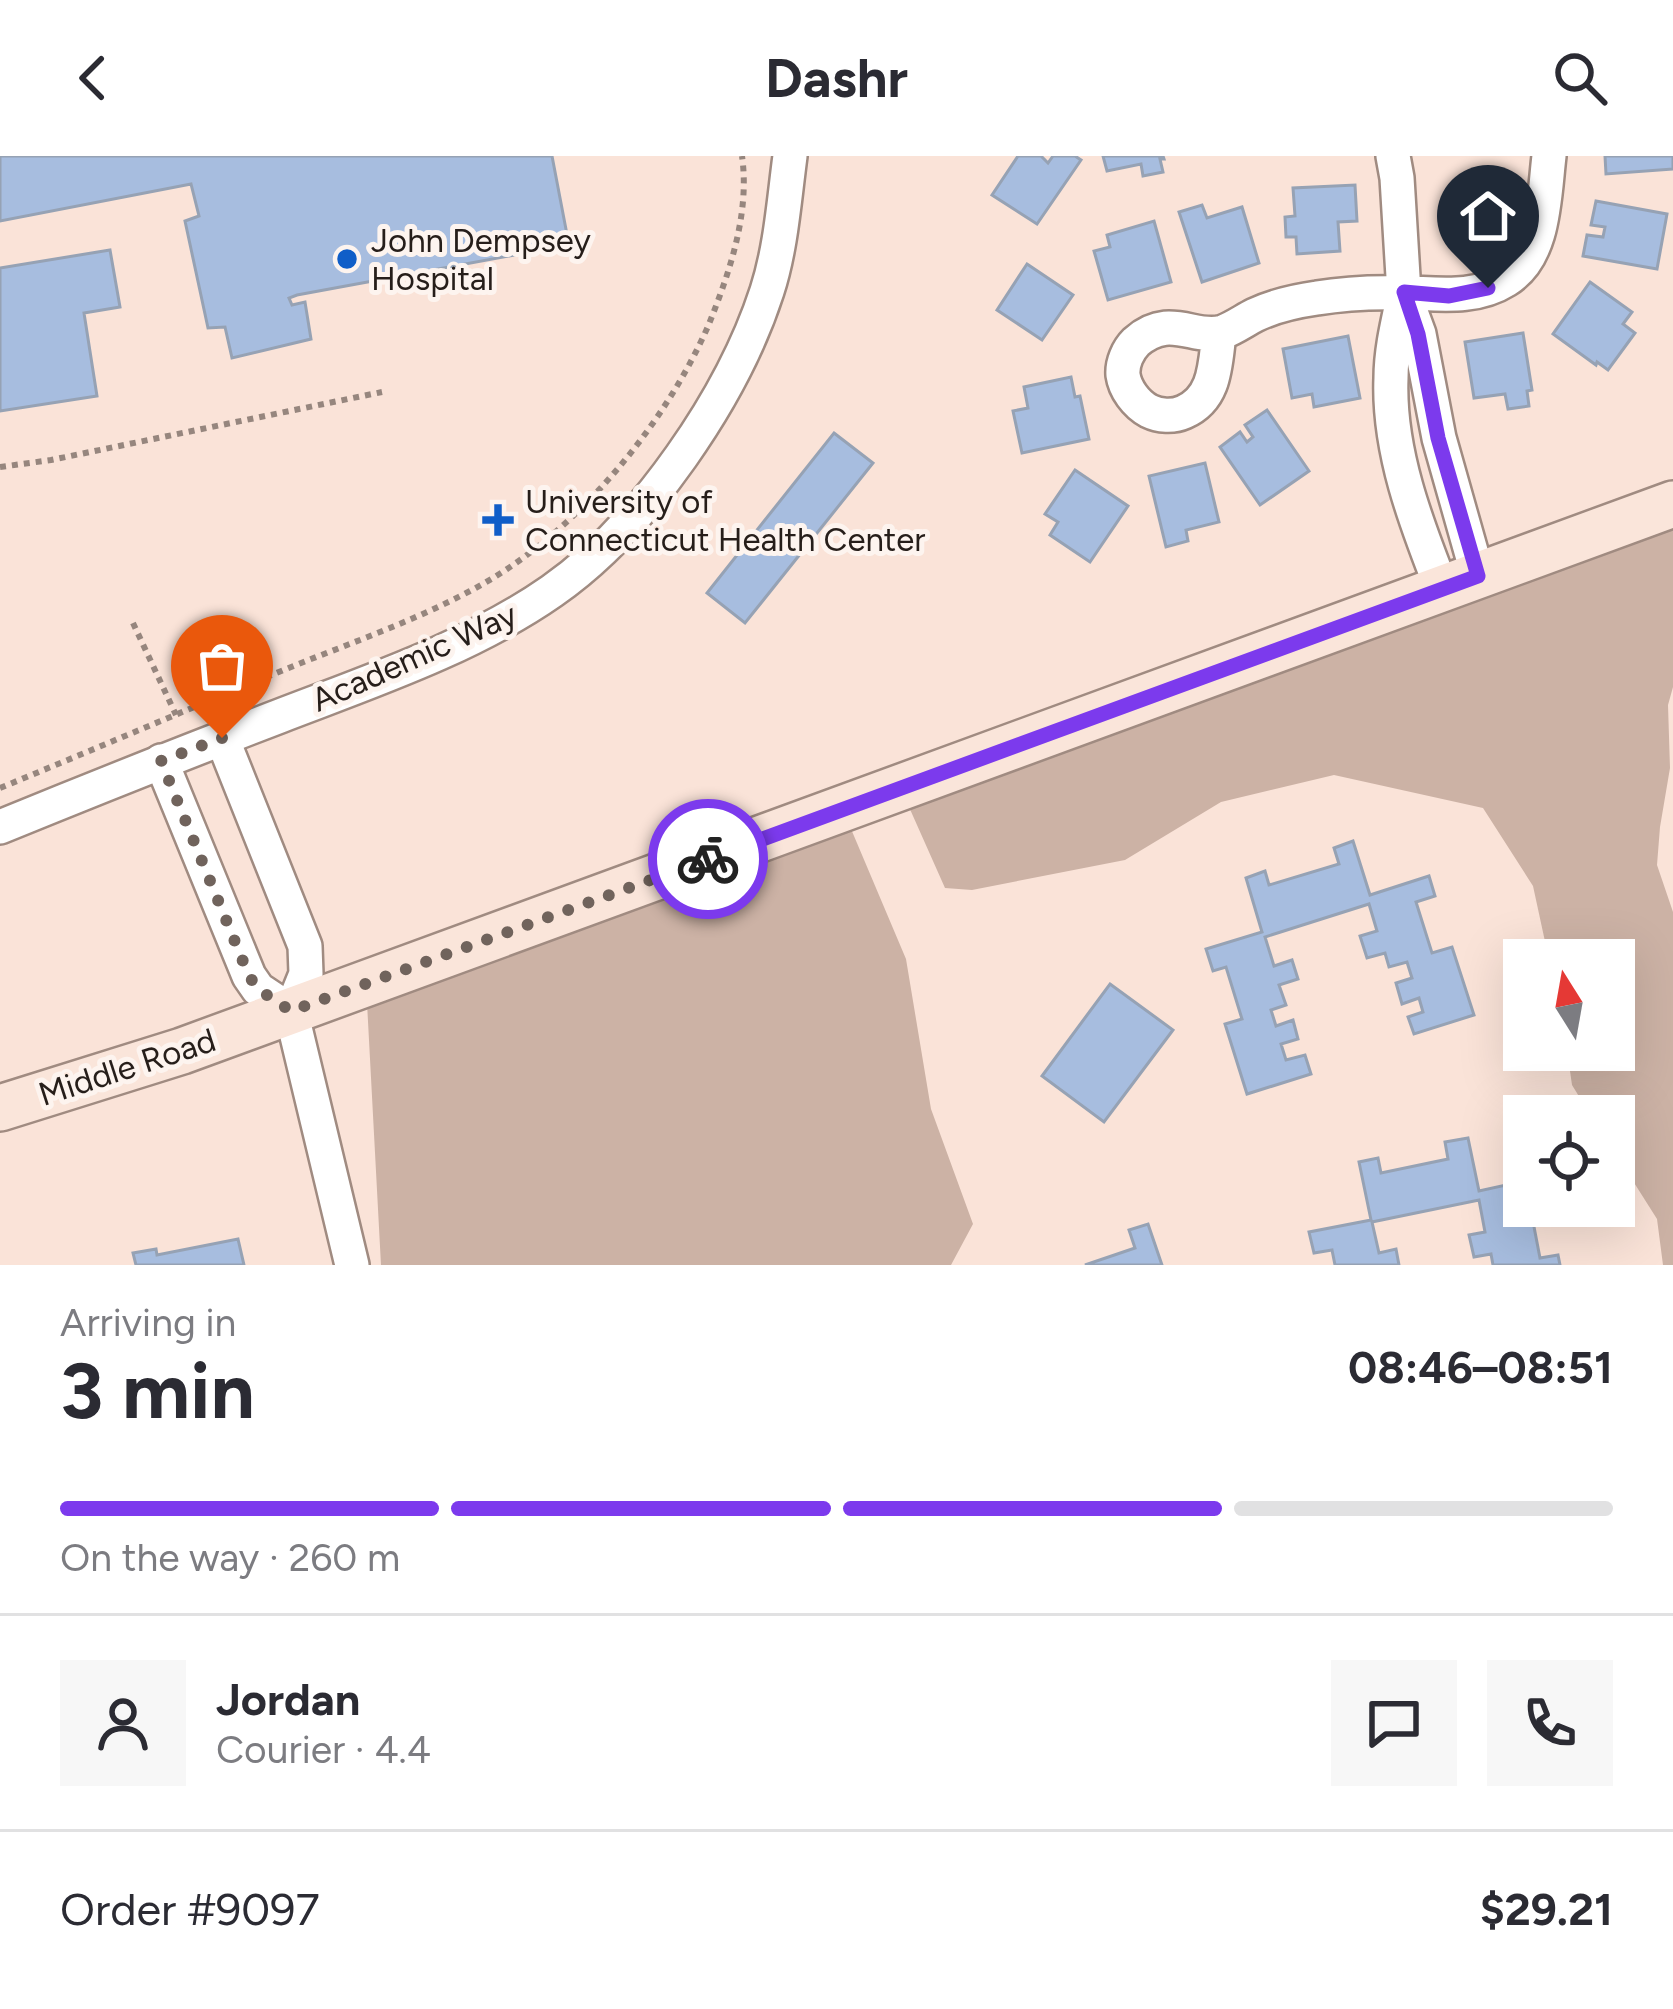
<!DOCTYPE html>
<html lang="en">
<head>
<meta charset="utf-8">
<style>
  body { margin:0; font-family:Figtree,sans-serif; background:#f7f7f7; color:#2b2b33; height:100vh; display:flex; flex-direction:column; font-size:45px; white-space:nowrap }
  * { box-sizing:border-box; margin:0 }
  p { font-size:39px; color:#7c7c81 }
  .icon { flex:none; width:66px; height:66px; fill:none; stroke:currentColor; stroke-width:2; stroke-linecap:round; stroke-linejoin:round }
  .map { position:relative; height:1109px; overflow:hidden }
  .panel { display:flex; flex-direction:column; background:#fff; flex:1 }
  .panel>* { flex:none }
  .needle { width:78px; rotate:349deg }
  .tools { position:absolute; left:1503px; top:783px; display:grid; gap:24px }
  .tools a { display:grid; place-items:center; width:132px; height:132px; border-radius:0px; background:#fff; box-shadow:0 12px 48px #0002; font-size:60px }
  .pin { position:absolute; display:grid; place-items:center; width:102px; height:102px; color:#fff; margin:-123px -51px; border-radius:50% 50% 50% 0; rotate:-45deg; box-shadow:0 0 12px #0007 }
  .pin .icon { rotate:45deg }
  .courier { position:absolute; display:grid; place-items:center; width:120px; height:120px; margin:-60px; border:9px solid #7c3aed; border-radius:50%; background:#fff; color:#222; box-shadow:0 3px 15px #0007 }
  .head em { font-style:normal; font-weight:700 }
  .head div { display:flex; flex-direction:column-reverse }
  .head { display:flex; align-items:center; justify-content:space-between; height:204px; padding:0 60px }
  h1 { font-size:78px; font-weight:700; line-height:90px }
  .bar { display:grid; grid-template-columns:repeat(4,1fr); gap:18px 12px; align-content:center; height:144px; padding:0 60px }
  .bar i { height:15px; border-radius:9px; background:#e1e1e2 }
  .bar .active { background:#7c3aed }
  .bar p { grid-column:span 4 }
  .line { display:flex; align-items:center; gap:30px; padding:0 60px; border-top:3px solid #e1e1e2 }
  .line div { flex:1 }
  .round { display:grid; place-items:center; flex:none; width:126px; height:126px; border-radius:0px; background:#f7f7f7 }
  header { display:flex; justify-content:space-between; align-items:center; height:156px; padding:0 60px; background:#fff; font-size:54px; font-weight:700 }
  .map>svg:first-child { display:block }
  .green { fill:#ccb2a5 }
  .building { fill:#a7bddf; stroke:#96a2b4; stroke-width:3 }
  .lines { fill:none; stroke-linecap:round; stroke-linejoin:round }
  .street-casing { stroke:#a08b81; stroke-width:38 }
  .secondary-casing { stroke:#a08b81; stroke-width:50 }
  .path { stroke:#96867e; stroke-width:6; stroke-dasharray:6 6; stroke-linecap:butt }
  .street { stroke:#fff; stroke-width:33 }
  .secondary { stroke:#fae5da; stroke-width:45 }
  .done { stroke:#70635c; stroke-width:12; stroke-dasharray:0 21.6 }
  .route { stroke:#7c3aed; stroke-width:15 }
  .poi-dot { fill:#105ec8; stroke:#fdf4ef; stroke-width:4.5 }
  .labels { text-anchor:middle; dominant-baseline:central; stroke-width:10; stroke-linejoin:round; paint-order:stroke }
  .poi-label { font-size:33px; fill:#261e1a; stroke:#fdf4ef; text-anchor:start }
  .street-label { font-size:33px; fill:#261e1a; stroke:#fdf4ef }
</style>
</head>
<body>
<header><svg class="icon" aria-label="back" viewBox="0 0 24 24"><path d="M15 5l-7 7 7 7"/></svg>Dashr<svg class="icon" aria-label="search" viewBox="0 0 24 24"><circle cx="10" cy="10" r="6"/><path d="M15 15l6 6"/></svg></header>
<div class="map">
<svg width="1673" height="1109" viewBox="0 0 1673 1109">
  <rect width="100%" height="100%" fill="#fae3d8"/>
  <g class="green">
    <polygon points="1673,348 1673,531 1668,549 1670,612 1660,671 1657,709 1673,756 1673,1109 1663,1109 1657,1063 1614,995 1614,960 1591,960 1572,929 1567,894 1614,894 1614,804 1549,804 1533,730 1483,652 1334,619 1221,646 1125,704 972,734 945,732 901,633"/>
    <polygon points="843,654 906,803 931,953 973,1068 951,1109 381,1109 366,828"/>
  </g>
  <g class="building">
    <polygon points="0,0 552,0 569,89 297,139 289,142 292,149 305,146 311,183 232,202 225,171 208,172 185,65 199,60 191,28 0,65"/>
    <polygon points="1018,0 1041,0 1048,7 1053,0 1075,0 1081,4 1037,68 992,39"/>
    <polygon points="1103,0 1163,0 1164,3 1160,3 1163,16 1143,20 1141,8 1107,15"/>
    <polygon points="1605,0 1673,0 1673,13 1606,18"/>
    <polygon points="1355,29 1357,65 1338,66 1340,95 1297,98 1296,81 1286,81 1285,61 1295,60 1293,32"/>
    <polygon points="1596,45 1667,58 1657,113 1583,100 1587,79 1603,81 1605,71 1591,69"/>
    <polygon points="1202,49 1207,62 1242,51 1259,107 1202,126 1179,56"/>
    <polygon points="1154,65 1171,126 1108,144 1094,95 1110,91 1107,79"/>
    <polygon points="110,94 120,151 84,157 97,240 0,255 0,112"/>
    <polygon points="1027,108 1073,139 1042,184 997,154"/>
    <polygon points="1590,126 1632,156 1623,168 1635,177 1608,214 1597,206 1596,209 1553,178"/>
    <polygon points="1523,177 1532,234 1527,235 1529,250 1508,253 1505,238 1474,242 1465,186"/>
    <polygon points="1348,180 1360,242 1314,251 1312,238 1292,242 1283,193"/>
    <polygon points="1071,221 1075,241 1080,240 1089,283 1022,297 1013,255 1028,252 1024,231"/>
    <polygon points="1267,254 1309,315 1260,349 1220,291 1240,276 1247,286 1253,281 1245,269"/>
    <polygon points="834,277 873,307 745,467 707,437"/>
    <polygon points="1205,307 1219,366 1186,374 1188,385 1166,391 1149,320"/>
    <polygon points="1075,314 1128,350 1090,406 1050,379 1058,366 1045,358"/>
    <polygon points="1353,685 1370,739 1429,720 1435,740 1416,746 1432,797 1452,791 1474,859 1414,878 1408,861 1423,856 1419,842 1402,848 1396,827 1412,822 1407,806 1389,811 1385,797 1367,802 1360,780 1377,775 1369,748 1265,781 1274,810 1292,804 1298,823 1279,829 1286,849 1271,854 1276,870 1293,864 1298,883 1281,888 1286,904 1305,899 1311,918 1247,938 1225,868 1242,863 1226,811 1213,815 1206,793 1262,776 1246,722 1265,715 1269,729 1339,708 1334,692"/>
    <polygon points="1110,828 1173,874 1104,966 1042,920"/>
    <polygon points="1468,982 1479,1035 1524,1025 1524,1050 1530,1050 1540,1102 1558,1099 1560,1109 1493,1109 1491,1098 1474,1101 1469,1079 1485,1076 1479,1044 1372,1066 1379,1097 1396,1093 1399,1109 1335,1109 1332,1094 1314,1097 1309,1076 1371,1064 1359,1006 1378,1002 1381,1017 1448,1003 1445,986"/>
    <polygon points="1148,1068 1162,1109 1085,1109 1135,1092 1129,1074"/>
    <polygon points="238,1083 244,1109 136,1109 133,1097 156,1093 157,1099"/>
  </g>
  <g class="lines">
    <defs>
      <g id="street">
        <polyline points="1393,0 1397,22 1404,137 1419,178 1439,282 1478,420"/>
        <path d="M1404 138C1398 166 1391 194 1391 222 1388 294 1416 367 1442 433"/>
        <path d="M1219 178C1215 208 1216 242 1184 256 1173 261 1159 260 1149 255 1136 248 1125 233 1123 219 1122 207 1128 194 1136 186 1170 156 1195 185 1223 176 1234 172 1245 164 1255 159 1274 150 1296 145 1317 142 1346 137 1378 136 1408 137 1441 138 1476 143 1506 124 1545 100 1544 41 1549 0"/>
        <polyline points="222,582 305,790 306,818 291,855 352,1109"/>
        <polyline points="161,605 249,820 258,833 291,855"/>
        <path d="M0 671C93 633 186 596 280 560 371 525 472 491 552 435 644 371 733 240 767 135 781 92 784 45 790 0"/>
      </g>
      <polyline id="secondary" points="0,952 182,895 1673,348"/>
    </defs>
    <use href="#street" class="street-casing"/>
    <use href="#secondary" class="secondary-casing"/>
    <g class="path">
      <polyline points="0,311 51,304 382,236"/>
      <polyline points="133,467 176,559"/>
      <path d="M0 632C90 595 179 557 269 520 336 492 406 469 470 435 572 382 664 272 709 168 730 115 750 57 742 0"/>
    </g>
    <use href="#street" class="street"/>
    <use href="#secondary" class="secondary"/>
  </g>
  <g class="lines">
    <polyline class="done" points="222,582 161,605 249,820 258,833 291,855 708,703"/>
    <polyline class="route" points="708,703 1478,420 1438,282 1418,178 1404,136 1449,140 1488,132"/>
  </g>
  <g class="poi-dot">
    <circle cx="347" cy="103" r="12"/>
    <path d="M492 346h12v12h12v12h-12v12h-12v-12h-12v-12h12z"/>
  </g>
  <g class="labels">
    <g class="poi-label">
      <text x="371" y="84">John Dempsey<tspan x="371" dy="38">Hospital</tspan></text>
      <text x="525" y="345">University of<tspan x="525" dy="38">Connecticut Health Center</tspan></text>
    </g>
    <g class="street-label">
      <text transform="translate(414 501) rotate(-24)">Academic Way</text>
      <text transform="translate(127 911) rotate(-18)">Middle Road</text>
    </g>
  </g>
</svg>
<div class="tools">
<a><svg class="needle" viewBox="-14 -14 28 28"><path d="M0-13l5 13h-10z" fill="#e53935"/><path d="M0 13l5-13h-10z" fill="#7c7c81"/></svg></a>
<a><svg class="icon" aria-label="locate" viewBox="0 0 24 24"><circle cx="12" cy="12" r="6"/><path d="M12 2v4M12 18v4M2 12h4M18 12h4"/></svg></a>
</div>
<div class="pin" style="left:222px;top:582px;background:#ea580c"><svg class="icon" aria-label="bag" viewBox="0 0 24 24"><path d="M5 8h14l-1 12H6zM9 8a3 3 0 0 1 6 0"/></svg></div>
<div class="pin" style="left:1488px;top:132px;background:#1f2937"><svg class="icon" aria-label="home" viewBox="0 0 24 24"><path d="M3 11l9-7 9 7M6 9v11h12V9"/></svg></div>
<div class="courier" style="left:708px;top:703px"><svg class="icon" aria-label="bike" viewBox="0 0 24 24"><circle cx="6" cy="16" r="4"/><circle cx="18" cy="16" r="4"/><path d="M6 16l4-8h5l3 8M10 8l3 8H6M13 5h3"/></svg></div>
</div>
<section class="panel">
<div class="head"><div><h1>3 min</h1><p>Arriving in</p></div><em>08:46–08:51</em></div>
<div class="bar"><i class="active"></i><i class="active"></i><i class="active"></i><i></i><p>On the way · 260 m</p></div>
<div class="line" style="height:216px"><a class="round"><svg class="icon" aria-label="person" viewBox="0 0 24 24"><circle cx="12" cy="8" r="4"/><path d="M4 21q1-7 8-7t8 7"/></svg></a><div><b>Jordan</b><p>Courier · 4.4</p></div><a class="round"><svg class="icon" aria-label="chat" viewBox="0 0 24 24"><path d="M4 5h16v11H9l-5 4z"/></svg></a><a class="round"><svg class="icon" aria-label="phone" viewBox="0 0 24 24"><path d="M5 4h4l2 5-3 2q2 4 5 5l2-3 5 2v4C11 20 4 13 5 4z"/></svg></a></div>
<div class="line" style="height:156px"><div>Order #9097</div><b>$29.21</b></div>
</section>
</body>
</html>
